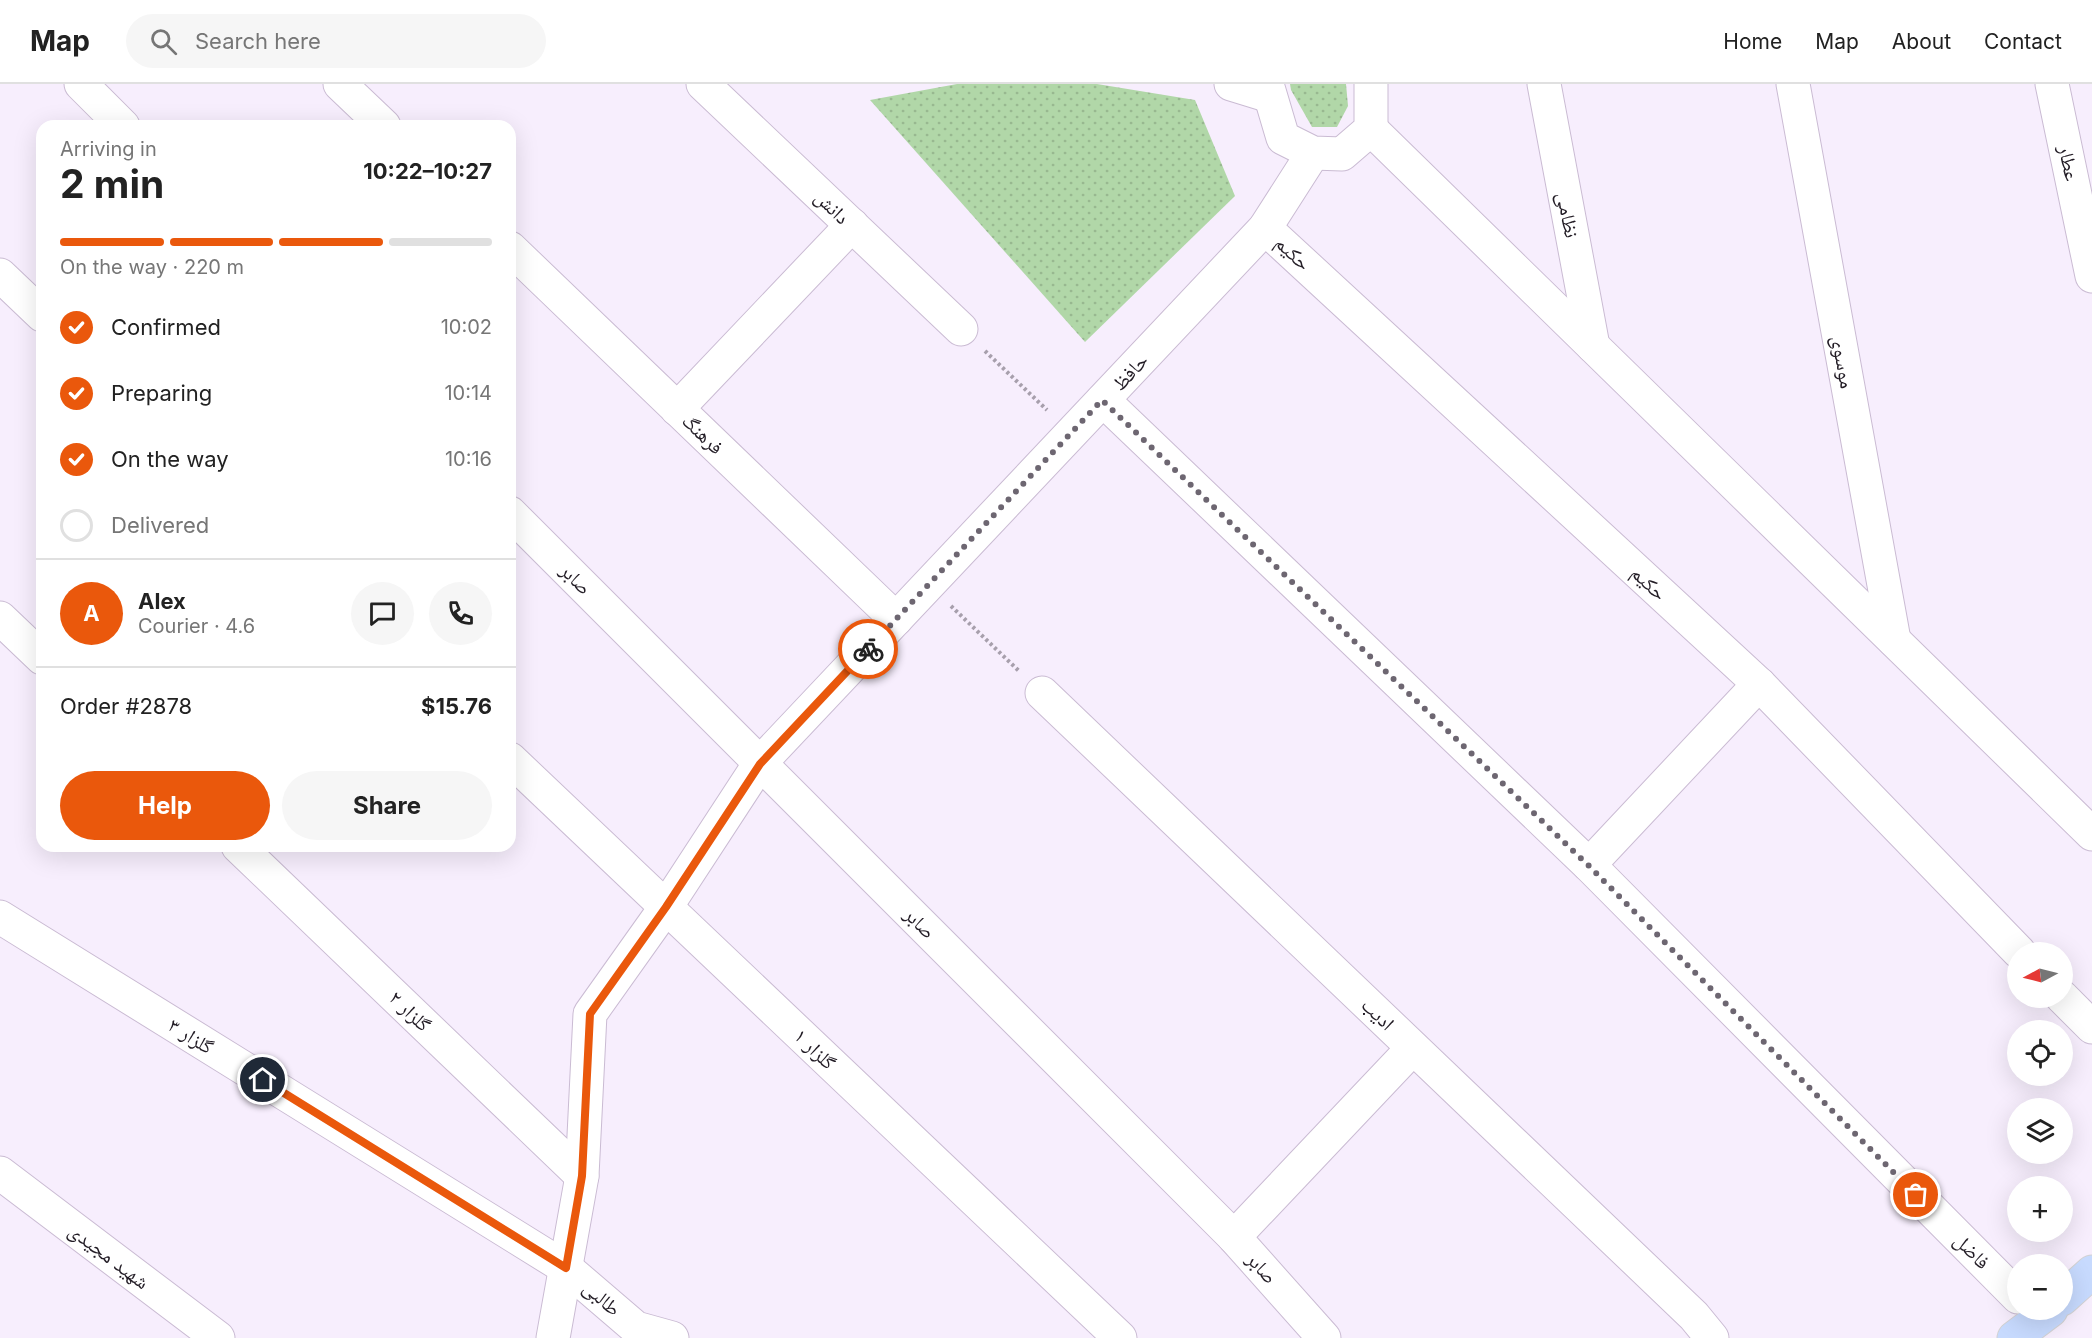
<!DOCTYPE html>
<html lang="en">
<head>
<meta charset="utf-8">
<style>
  body { margin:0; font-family:Inter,"Noto Naskh Arabic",sans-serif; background:#f6f6f6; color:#222; height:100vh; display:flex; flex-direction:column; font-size:22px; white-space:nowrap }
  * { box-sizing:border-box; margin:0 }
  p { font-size:20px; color:#767676 }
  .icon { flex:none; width:33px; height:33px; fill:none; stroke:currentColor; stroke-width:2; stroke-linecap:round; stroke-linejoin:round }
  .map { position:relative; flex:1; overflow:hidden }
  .details { position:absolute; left:36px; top:36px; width:480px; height:732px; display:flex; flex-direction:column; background:#fff; border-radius:18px; box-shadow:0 6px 24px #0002 }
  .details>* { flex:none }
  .needle { width:39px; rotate:263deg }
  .tools { position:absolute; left:2007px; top:858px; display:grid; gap:12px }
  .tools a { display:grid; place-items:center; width:66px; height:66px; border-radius:50%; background:#fff; box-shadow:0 6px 24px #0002; font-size:30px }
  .pin { position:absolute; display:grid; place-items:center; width:51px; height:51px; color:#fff; margin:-26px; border:3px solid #fff; border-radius:50%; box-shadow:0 2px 6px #0007 }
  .courier { position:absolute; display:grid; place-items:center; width:60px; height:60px; margin:-30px; border:4px solid #ea580c; border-radius:50%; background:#fff; color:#222; box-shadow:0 2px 8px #0007 }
  .head em { font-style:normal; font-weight:700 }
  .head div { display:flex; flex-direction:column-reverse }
  .head { display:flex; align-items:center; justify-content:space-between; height:102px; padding:0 24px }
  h1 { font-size:39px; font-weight:700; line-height:45px }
  .bar { display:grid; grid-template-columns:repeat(4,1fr); gap:9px 6px; align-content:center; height:72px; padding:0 24px }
  .bar i { height:8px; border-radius:4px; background:#e0e0e0 }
  .bar .active { background:#ea580c }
  .bar p { grid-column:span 4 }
  .line { display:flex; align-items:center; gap:15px; padding:0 24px; border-top:2px solid #e0e0e0 }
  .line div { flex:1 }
  .round { display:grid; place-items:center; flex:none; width:63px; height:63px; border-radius:32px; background:#f6f6f6 }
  ol { padding:0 24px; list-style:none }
  li { display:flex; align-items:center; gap:18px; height:66px }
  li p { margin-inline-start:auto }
  li .icon { padding:6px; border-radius:50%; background:#ea580c; color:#fff; stroke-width:4 }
  li:last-child { color:#767676 }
  li i { width:33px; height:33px; border:3px solid #e0e0e0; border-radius:50% }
  .button { display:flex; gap:12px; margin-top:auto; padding:12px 24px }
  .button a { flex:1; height:69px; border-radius:36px; background:#ea580c; color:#fff; font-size:24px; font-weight:700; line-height:69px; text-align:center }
  .button a+a { background:#f6f6f6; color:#222 }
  header { display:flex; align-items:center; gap:36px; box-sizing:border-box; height:84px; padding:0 30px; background:#fff; border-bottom:2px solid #e0e0e0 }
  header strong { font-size:28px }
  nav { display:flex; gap:33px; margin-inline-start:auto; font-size:21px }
  .search { width:420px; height:54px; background:#f6f6f6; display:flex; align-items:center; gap:15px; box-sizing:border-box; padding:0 21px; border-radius:33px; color:#767676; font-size:22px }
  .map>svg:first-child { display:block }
  .grass { fill:url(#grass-dots) }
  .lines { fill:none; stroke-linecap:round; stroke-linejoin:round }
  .minor-casing { stroke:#cabbd3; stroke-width:35 }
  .major-casing { stroke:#d3d2d3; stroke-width:35 }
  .path { stroke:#a79fac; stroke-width:4; stroke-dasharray:3 3; stroke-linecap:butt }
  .minor { stroke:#fff; stroke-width:33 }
  .major { stroke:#c7dafe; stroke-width:33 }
  .done { stroke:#6d6671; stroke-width:6; stroke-dasharray:0 10.8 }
  .route { stroke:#ea580c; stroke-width:8 }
  .labels { text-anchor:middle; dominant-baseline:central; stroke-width:4.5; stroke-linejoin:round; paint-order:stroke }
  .street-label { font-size:20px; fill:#221c25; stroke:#fff }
</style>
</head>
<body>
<header>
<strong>Map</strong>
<div class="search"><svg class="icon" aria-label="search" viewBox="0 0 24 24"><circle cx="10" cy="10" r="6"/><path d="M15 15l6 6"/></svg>Search here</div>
<nav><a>Home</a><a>Map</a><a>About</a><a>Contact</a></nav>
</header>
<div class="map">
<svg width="2092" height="1254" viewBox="0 0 2092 1254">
  <defs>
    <pattern id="grass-dots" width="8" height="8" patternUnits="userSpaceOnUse" patternTransform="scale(1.5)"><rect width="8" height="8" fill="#b1d7a8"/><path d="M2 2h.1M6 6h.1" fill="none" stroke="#98b890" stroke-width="1.8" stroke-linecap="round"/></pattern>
  </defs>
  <rect width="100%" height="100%" fill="#f7eefd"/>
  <g class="grass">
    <polygon points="957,0 1097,0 1195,16 1235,112 1085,258 870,16"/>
    <polygon points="1290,0 1346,0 1348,22 1337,43 1312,43 1291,6"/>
  </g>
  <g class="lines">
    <defs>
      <g id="minor">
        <polyline points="81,0 123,42"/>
        <polyline points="340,0 384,42"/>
        <polyline points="703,0 961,245"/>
        <polyline points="1231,0 1270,12"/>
        <polyline points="1267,0 1283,54 1313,69 1342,70 1371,45 1371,0"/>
        <polyline points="1544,0 1593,262"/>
        <polyline points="1793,0 1894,556"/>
        <polyline points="2052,0 2092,192"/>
        <polyline points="1371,45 2092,750"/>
        <polyline points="1265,144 1759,600 2019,868"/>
        <polyline points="510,164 896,535"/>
        <polyline points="0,191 42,231"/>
        <polyline points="1103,316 1589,781 2018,1213"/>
        <polyline points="677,325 852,141"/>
        <polyline points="510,429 1234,1153 1324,1254"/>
        <polyline points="0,534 42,574"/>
        <polyline points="1042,609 1694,1232 1712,1254"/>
        <polyline points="510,675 1120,1254"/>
        <polyline points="238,762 582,1092"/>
        <polyline points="1589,781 1759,600"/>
        <polyline points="0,833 566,1184 636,1244 672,1254"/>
        <polyline points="2062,913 2092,943"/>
        <polyline points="0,1089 218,1254"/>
        <polyline points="1234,1153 1413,964"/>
        <polyline points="553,1254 582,1092 590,930 666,823 760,679 1265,144 1313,69"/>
      </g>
      <g id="major">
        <polyline points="2062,1215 2092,1188"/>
        <polyline points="2014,1254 2051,1226"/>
      </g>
    </defs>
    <use href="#minor" class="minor-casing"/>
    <use href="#major" class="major-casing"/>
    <g class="path">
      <polyline points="985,267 1047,326"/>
      <polyline points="951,522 1019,587"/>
    </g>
    <use href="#minor" class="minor"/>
    <use href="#major" class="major"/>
  </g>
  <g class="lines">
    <polyline class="done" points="868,565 1102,316 1588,781 1916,1111"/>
    <polyline class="route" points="263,996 566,1184 582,1092 590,930 666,823 760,680 868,565"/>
  </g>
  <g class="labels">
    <g class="street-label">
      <text transform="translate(2069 79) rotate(78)">عطار</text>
      <text transform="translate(832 123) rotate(44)">دانش</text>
      <text transform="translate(1568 131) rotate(79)">نظامی</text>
      <text transform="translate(1293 169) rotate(43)">حکیم</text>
      <text transform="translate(1843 278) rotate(80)">موسوی</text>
      <text transform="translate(1130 288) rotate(-47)">حافظ</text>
      <text transform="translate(703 350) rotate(44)">فرهنگ</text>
      <text transform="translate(576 495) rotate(45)">صابر</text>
      <text transform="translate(1649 499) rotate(43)">حکیم</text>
      <text transform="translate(920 839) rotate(45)">صابر</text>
      <text transform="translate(410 927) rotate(44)">گلزار ۲</text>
      <text transform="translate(1378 930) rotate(44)">ادیب</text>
      <text transform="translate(191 952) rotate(32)">گلزار ۳</text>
      <text transform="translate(815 965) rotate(44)">گلزار ۱</text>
      <text transform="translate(1972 1167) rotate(45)">فاضل</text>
      <text transform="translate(109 1172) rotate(37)">شهید مجیدی</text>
      <text transform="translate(1262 1184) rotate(48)">صابر</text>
      <text transform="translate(602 1214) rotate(41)">طالبی</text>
    </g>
  </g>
</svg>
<div class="tools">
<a><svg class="needle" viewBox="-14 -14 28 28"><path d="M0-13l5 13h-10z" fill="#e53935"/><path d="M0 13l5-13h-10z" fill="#767676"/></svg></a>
<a><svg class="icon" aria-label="locate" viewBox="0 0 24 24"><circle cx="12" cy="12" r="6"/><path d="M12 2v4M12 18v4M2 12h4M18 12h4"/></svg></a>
<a><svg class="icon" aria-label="layers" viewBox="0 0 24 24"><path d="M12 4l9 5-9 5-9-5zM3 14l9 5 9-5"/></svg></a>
<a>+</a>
<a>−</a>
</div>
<div class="pin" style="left:1916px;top:1111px;background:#ea580c"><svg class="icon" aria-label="bag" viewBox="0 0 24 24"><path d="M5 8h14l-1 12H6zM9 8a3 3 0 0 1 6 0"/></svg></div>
<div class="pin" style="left:263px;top:996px;background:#1f2937"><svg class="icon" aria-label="home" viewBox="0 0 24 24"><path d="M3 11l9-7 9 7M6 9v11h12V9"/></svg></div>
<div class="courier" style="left:868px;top:565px"><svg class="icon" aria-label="bike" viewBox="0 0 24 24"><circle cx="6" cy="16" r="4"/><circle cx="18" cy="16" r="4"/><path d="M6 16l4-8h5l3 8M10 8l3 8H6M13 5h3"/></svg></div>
<section class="details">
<div class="head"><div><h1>2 min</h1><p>Arriving in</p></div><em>10:22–10:27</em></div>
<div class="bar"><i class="active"></i><i class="active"></i><i class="active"></i><i></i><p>On the way · 220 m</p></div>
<ol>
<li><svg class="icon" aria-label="check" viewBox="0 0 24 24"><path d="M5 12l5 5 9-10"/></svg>Confirmed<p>10:02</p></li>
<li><svg class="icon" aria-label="check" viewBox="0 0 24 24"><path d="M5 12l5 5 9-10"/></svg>Preparing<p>10:14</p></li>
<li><svg class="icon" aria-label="check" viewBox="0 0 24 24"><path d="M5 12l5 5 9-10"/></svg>On the way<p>10:16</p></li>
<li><i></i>Delivered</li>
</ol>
<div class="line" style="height:108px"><b class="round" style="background:#ea580c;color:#fff">A</b><div><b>Alex</b><p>Courier · 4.6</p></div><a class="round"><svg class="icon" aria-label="chat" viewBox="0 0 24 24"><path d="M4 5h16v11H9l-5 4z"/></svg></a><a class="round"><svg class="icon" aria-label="phone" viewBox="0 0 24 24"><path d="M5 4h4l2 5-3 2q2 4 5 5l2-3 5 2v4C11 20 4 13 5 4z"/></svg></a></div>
<div class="line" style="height:78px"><div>Order #2878</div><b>$15.76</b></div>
<div class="button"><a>Help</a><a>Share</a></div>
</section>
</div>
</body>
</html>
